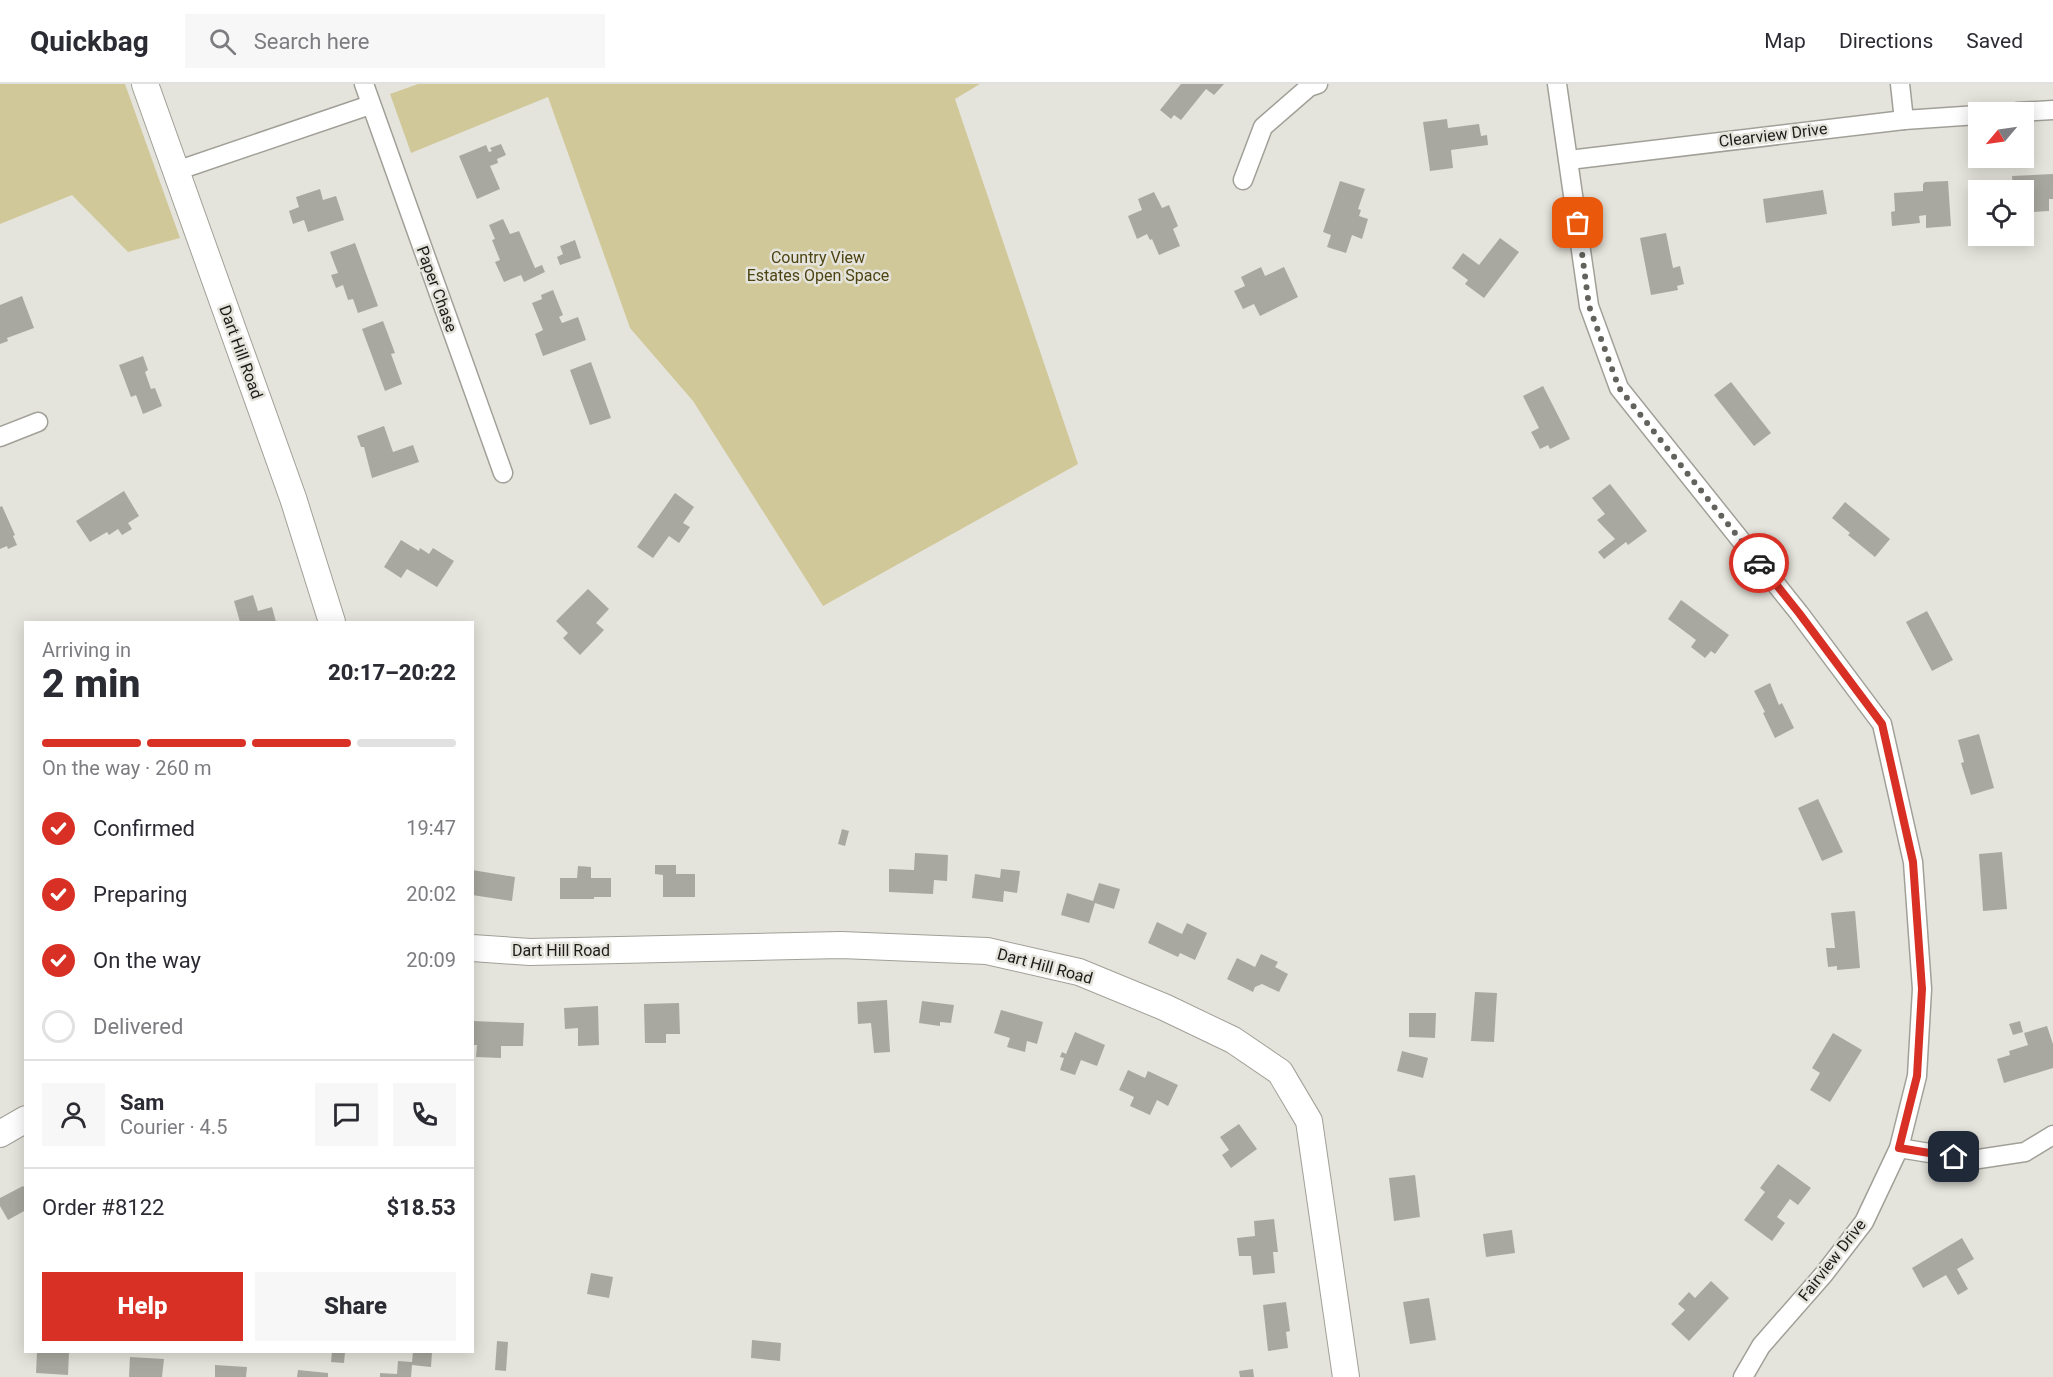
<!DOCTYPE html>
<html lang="en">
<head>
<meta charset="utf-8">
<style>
  body { margin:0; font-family:Roboto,sans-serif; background:#f7f7f7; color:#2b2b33; height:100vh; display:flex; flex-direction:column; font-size:22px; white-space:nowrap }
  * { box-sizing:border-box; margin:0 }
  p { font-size:20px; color:#7c7c81 }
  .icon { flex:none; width:33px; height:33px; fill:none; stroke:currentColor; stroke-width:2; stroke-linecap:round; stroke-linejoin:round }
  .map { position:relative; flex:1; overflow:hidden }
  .side { position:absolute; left:24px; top:537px; width:450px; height:732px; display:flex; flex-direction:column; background:#fff; border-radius:0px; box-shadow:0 3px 15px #0003 }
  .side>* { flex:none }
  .needle { width:39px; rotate:241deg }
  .tools { position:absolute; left:1968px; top:18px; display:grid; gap:12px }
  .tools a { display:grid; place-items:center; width:66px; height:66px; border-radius:0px; background:#fff; box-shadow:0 3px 15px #0003; font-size:30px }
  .pin { position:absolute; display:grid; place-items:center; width:51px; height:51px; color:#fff; margin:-26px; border-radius:12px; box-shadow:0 3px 9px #0006 }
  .courier { position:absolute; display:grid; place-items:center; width:60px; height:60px; margin:-30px; border:4px solid #d93025; border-radius:50%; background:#fff; color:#222; box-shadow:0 2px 8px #0007 }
  .overview em { font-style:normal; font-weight:800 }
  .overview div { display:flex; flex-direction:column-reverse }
  .overview { display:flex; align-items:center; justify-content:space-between; height:102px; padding:0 18px }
  h1 { font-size:39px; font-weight:800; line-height:45px }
  .bar { display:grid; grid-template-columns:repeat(4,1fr); gap:9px 6px; align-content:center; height:72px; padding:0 18px }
  .bar i { height:8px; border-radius:4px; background:#e1e1e2 }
  .bar .current { background:#d93025 }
  .bar p { grid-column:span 4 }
  .line { display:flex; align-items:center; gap:15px; padding:0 18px; border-top:2px solid #e1e1e2 }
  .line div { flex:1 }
  .round { display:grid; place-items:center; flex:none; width:63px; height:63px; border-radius:0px; background:#f7f7f7 }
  ol { padding:0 18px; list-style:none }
  li { display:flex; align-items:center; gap:18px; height:66px }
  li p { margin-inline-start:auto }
  li .icon { padding:6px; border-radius:50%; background:#d93025; color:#fff; stroke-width:4 }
  li:last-child { color:#7c7c81 }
  li i { width:33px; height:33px; border:3px solid #e1e1e2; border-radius:50% }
  .action { display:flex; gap:12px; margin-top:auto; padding:12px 18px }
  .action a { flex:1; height:69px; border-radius:0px; background:#d93025; color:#fff; font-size:24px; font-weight:800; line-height:69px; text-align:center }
  .action a+a { background:#f7f7f7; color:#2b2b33 }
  header { display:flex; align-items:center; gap:36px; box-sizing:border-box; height:84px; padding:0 30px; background:#fff; border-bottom:2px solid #e1e1e2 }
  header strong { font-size:28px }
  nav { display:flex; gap:33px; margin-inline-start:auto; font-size:21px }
  .search { width:420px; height:54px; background:#f7f7f7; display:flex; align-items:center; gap:15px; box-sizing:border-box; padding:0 21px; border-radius:0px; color:#7c7c81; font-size:22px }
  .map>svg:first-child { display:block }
  .green { fill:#d1c89a }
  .building { fill:#a9a8a0 }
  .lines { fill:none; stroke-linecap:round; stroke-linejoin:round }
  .street-casing { stroke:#a1a098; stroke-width:21 }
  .secondary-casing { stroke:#a1a098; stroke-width:28 }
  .street { stroke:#fff; stroke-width:18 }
  .secondary { stroke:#fff; stroke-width:26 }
  .done { stroke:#63625d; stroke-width:6; stroke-dasharray:0 10.8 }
  .route { stroke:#d93025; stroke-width:8 }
  .labels { text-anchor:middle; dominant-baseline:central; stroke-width:5; stroke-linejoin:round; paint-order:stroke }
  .street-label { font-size:16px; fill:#1d1c19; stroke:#e5e4dc }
  .park-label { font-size:16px; fill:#4d4412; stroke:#e5e4dc }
</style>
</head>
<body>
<header>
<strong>Quickbag</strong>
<div class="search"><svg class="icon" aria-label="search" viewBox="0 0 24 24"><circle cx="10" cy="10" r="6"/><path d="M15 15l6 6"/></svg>Search here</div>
<nav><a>Map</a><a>Directions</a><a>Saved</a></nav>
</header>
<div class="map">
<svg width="2053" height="1293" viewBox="0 0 2053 1293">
  <rect width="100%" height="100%" fill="#e5e4dc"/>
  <g class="green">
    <polygon points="0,0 125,0 180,154 128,168 72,111 0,140"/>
    <polygon points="418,0 980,0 955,15 1078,380 823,522 693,317 630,244 548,13 411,69 390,10"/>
  </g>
  <g class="building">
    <polygon points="1181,0 1224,0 1214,11 1206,5 1181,36 1174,31 1171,35 1160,26"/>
    <polygon points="1447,35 1448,44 1479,40 1481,52 1487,51 1488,61 1451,66 1453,84 1430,87 1423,38"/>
    <polygon points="501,60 506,71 497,75 498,79 490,82 500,105 477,115 459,72 486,61 489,68 492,67 490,64"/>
    <polygon points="2053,90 2053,115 2049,115 2049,127 2032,128 2031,116 2026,116 2024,106 2013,106 2012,92"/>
    <polygon points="1340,97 1365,105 1358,125 1361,126 1359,132 1368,135 1362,155 1352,151 1346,169 1327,163 1331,151 1323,148"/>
    <polygon points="1948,97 1951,142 1926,144 1926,131 1919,132 1920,139 1892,142 1891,128 1895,127 1894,109 1923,107 1923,100 1925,98"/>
    <polygon points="320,105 323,116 336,112 344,136 308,148 304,136 293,140 289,127 299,123 296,113"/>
    <polygon points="1823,106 1827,130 1766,139 1763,115"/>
    <polygon points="1154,108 1162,124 1169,121 1178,142 1173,145 1180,162 1159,171 1152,155 1150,156 1147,150 1137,155 1128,132 1142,126 1138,115"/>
    <polygon points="503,135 510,150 519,147 535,184 542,181 545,188 524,198 521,191 504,198 495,178 500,176 492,156 495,155 489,141"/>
    <polygon points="1666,149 1673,184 1680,182 1684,200 1677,202 1678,206 1651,211 1640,154"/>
    <polygon points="1500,154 1519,168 1484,214 1465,200 1468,196 1452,184 1463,169 1479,181"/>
    <polygon points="575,156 581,174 560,181 557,173 563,170 560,162"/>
    <polygon points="355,159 378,222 358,229 353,215 348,216 343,201 336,204 331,191 338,189 330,168"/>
    <polygon points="1261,183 1265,192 1284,183 1298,213 1260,232 1254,220 1243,225 1234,207 1245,202 1241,193"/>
    <polygon points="553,206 563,231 559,233 562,239 578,233 586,256 543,272 535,250 543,246 532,219 542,215 541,211"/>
    <polygon points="22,212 34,244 7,254 8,257 0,260 0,221"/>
    <polygon points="383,237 395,269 391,270 402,300 385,307 362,245"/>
    <polygon points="143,272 148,286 145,288 151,305 155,304 162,322 143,330 136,311 131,313 119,281"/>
    <polygon points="591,278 611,334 590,341 570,286"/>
    <polygon points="1731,298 1771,349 1754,362 1714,311"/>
    <polygon points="1543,302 1570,355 1550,365 1548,361 1540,365 1531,348 1539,344 1523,312"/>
    <polygon points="384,342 393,368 413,361 419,378 372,394 364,363 361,363 357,352"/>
    <polygon points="1610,400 1647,447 1628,461 1626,458 1604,475 1598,468 1615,455 1597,436 1605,430 1592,414"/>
    <polygon points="124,407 139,432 128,439 132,445 122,451 118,445 109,451 107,448 90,458 76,437"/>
    <polygon points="675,409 694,423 683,439 690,443 679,459 669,452 653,474 637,463"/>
    <polygon points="1845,418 1890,455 1875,473 1848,451 1850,449 1832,434"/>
    <polygon points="2,422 15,451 13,452 17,461 8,465 7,462 0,465 0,423"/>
    <polygon points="401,456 419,467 420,464 429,470 433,464 454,477 437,503 407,485 401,494 384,483"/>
    <polygon points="588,505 609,525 596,539 604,546 580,571 563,554 568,549 556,537"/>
    <polygon points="253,511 258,527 272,523 276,538 240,538 234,517"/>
    <polygon points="1681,516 1729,551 1715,570 1711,567 1705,574 1691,563 1696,556 1668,535"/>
    <polygon points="1927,527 1953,576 1932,587 1906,538"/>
    <polygon points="1770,599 1779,621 1782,619 1794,644 1775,654 1763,629 1765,628 1754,607"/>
    <polygon points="1979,650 1994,704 1971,711 1961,679 1964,678 1958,656"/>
    <polygon points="1818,715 1843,768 1822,777 1798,724"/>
    <polygon points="842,745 849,747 845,762 838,760"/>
    <polygon points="2002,768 2007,825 1983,827 1979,770"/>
    <polygon points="915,769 948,771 947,797 934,796 933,810 889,808 889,785 914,786"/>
    <polygon points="655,781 676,781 676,790 695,790 695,813 663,813 663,791 655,790"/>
    <polygon points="578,782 591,783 591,794 611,794 611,813 594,813 594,815 560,815 560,794 577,794"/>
    <polygon points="1001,785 1020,787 1017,809 1004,807 1003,818 972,814 975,790 1000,794"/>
    <polygon points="472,786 515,793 512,817 472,811"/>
    <polygon points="1099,799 1120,805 1114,825 1095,819 1089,839 1061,831 1067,809 1093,817"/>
    <polygon points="1855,827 1860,884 1837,886 1837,882 1828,883 1826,864 1835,864 1831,829"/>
    <polygon points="1157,838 1182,850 1187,839 1207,849 1195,876 1180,869 1178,873 1148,859"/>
    <polygon points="1261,870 1278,878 1275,883 1288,890 1279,908 1262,900 1255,903 1253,908 1227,895 1237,874 1255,883"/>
    <polygon points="1475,908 1497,909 1494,958 1471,957"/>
    <polygon points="887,916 890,968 874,969 871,939 858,940 857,918"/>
    <polygon points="922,917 954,921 951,939 940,938 940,942 919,939"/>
    <polygon points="679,919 680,950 666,950 666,959 645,959 644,920"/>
    <polygon points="598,922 599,961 578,962 578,944 565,945 564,924"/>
    <polygon points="1001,926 1043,938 1037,960 1027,957 1025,968 1007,963 1010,954 994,949"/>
    <polygon points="1409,929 1436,929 1435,954 1409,953"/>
    <polygon points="472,937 524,939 523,962 501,962 501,974 476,973 477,961 472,961"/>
    <polygon points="2020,937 2023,948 2013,951 2009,940"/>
    <polygon points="2047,942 2053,960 2053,984 2004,999 1997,975 2010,971 2009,967 2028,961 2024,949"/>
    <polygon points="1075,948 1105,961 1097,982 1081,976 1075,991 1060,986 1064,974 1060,973 1062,968 1066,970"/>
    <polygon points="1833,949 1862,966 1830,1018 1810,1006 1820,989 1812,984"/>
    <polygon points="1402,967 1428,974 1423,994 1397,987"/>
    <polygon points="1128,986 1145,994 1148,987 1178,1001 1168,1022 1157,1016 1150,1031 1130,1022 1134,1013 1119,1006"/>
    <polygon points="1239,1040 1257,1065 1231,1084 1222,1071 1229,1066 1220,1053"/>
    <polygon points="1778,1080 1811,1104 1798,1121 1790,1115 1777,1133 1785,1139 1772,1157 1744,1136 1765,1108 1760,1104"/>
    <polygon points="1415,1091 1420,1133 1394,1137 1389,1094"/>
    <polygon points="23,1102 26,1105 26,1126 8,1136 0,1122 0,1114"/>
    <polygon points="1274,1135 1278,1168 1273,1168 1275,1189 1253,1191 1251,1172 1239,1172 1237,1154 1255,1152 1254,1137"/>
    <polygon points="1512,1146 1515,1169 1486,1173 1483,1150"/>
    <polygon points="1962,1154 1974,1175 1957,1185 1968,1205 1958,1211 1946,1191 1923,1204 1912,1184"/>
    <polygon points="591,1189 613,1193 609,1214 587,1210"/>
    <polygon points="1711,1197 1729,1214 1689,1257 1671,1240 1685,1226 1678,1220 1689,1208 1695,1214"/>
    <polygon points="1429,1214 1436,1256 1410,1260 1403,1218"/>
    <polygon points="1286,1218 1290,1247 1286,1248 1288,1264 1268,1267 1263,1221"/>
    <polygon points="752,1256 781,1259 780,1277 751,1274"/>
    <polygon points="497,1257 508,1258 506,1287 495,1286"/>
    <polygon points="37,1268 69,1268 68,1291 36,1289"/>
    <polygon points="332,1268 345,1268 344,1279 331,1278"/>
    <polygon points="413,1268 432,1268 431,1283 412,1281 411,1293 380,1293 380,1289 397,1290 398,1277 412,1278"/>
    <polygon points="130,1273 164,1275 162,1293 129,1293"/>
    <polygon points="215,1281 247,1283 246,1293 215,1293"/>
    <polygon points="1253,1285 1254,1293 1240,1293 1239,1287"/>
    <polygon points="298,1286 328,1289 328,1293 297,1293"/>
  </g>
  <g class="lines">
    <defs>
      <g id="street">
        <polyline points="364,0 503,389"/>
        <polyline points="1557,0 1589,222 1619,304 1799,529 1882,640 1913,778 1922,905 1917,992 1899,1064 1864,1138 1824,1190 1761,1262 1743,1293"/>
        <polyline points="1900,0 1904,36"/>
        <polyline points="2017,28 2053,26"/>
        <polyline points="1569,76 1904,36 1978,31"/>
        <polyline points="176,87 370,21"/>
        <polyline points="1243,96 1263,43 1309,3 1318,0"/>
        <polyline points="0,353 38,338"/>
        <polyline points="1899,1064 1972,1076 2025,1068 2053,1051"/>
      </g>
      <g id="secondary">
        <polyline points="145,0 293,414 332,538"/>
        <polyline points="472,864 530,868 841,861 987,867 1079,888 1164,923 1233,956 1280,988 1309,1037 1346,1293"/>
        <polyline points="0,1050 26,1035"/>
      </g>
    </defs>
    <use href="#street" class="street-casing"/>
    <use href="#secondary" class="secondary-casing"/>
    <use href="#street" class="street"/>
    <use href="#secondary" class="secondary"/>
  </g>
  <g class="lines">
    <polyline class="done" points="1578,139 1589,222 1619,304 1759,479"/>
    <polyline class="route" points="1759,479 1799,529 1882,640 1913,778 1922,905 1917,992 1899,1064 1954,1073"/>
  </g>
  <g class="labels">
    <g class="street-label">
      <text transform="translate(1773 51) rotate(-7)">Clearview Drive</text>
      <text transform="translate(437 205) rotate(70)">Paper Chase</text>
      <text transform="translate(241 268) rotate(70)">Dart Hill Road</text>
      <text x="561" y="866">Dart Hill Road</text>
      <text transform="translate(1045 882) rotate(15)">Dart Hill Road</text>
      <text transform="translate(1832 1176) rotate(-52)">Fairview Drive</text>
    </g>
    <g class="park-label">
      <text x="818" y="173">Country View<tspan x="818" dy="18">Estates Open Space</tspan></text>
    </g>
  </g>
</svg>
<div class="tools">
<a><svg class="needle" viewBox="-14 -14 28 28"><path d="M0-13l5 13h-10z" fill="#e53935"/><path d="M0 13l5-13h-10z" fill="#7c7c81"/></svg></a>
<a><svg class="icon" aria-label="locate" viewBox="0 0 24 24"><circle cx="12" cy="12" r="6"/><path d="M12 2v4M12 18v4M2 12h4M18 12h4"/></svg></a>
</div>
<div class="pin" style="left:1578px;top:139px;background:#ea580c"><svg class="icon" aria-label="bag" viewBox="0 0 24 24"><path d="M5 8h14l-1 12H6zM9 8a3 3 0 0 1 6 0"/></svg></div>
<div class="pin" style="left:1954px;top:1073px;background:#1f2937"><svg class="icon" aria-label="home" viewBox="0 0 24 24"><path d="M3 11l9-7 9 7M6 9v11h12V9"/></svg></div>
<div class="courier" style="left:1759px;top:479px"><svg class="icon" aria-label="car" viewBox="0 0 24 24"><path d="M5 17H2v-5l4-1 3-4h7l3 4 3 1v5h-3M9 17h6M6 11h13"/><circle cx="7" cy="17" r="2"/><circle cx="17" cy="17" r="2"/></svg></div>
<section class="side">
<div class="overview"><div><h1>2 min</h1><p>Arriving in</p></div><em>20:17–20:22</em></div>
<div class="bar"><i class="current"></i><i class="current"></i><i class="current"></i><i></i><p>On the way · 260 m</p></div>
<ol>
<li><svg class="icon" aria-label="check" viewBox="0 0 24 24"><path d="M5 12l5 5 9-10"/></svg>Confirmed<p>19:47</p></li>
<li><svg class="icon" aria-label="check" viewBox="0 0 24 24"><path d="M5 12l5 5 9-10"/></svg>Preparing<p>20:02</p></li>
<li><svg class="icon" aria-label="check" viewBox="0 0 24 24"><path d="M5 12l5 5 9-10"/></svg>On the way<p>20:09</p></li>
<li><i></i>Delivered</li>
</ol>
<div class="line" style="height:108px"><a class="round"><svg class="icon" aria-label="person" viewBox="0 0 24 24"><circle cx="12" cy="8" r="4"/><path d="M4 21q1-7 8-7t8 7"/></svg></a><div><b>Sam</b><p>Courier · 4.5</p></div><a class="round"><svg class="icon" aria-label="chat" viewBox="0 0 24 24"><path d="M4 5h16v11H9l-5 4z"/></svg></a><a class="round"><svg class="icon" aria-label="phone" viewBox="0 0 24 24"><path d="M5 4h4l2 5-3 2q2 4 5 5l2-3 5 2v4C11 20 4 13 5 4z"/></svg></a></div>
<div class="line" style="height:78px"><div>Order #8122</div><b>$18.53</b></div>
<div class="action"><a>Help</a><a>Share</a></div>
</section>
</div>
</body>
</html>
